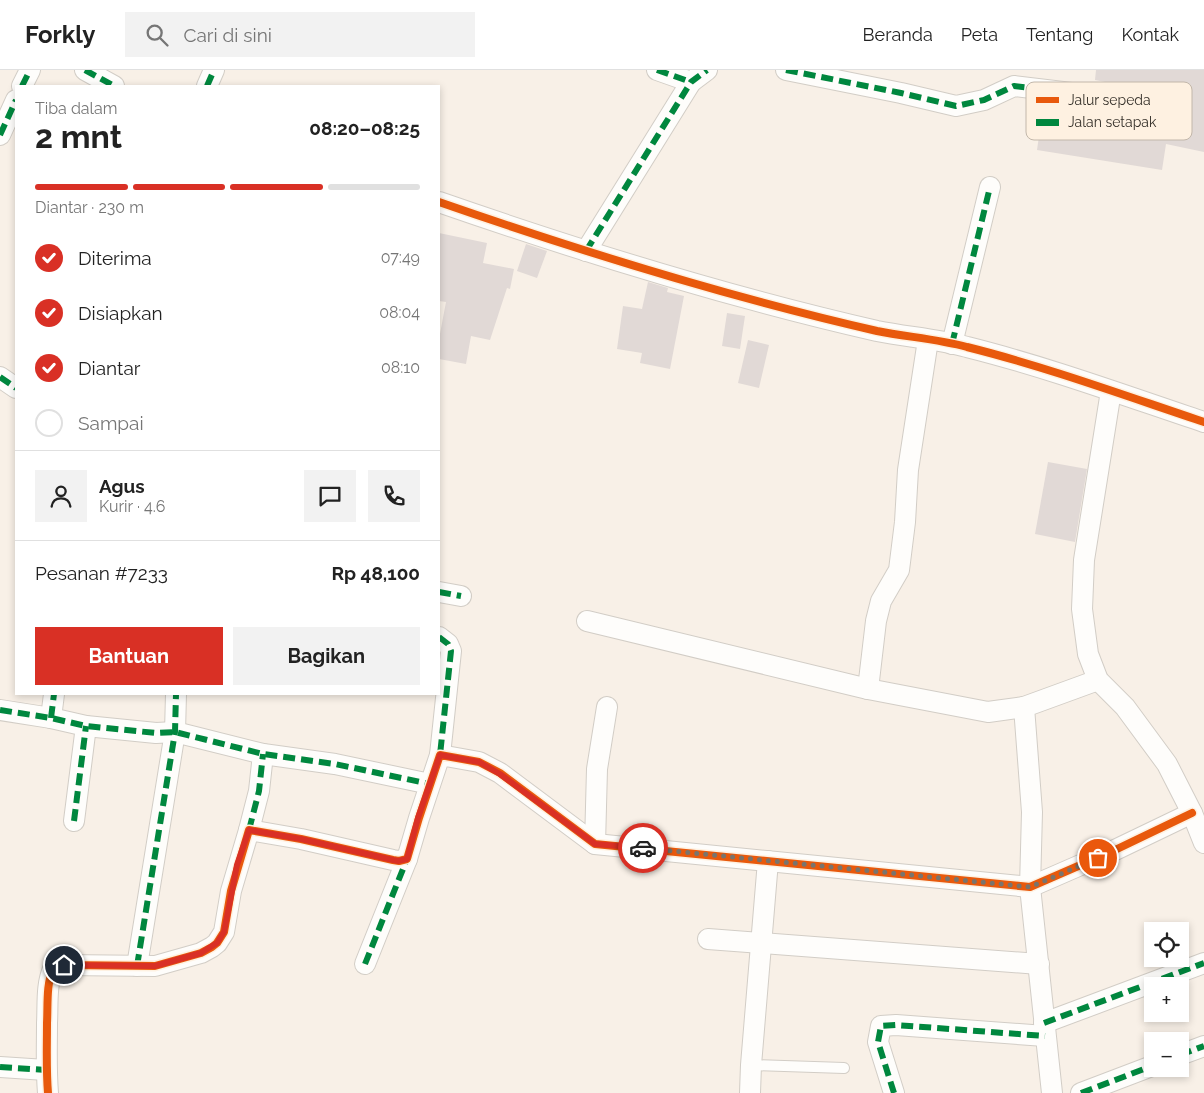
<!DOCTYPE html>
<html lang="id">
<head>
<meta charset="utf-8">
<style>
  body { margin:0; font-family:Raleway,sans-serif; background:#f2f2f2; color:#222; height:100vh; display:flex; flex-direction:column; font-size:19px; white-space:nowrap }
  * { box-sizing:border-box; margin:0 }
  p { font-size:16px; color:#767676 }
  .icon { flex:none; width:28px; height:28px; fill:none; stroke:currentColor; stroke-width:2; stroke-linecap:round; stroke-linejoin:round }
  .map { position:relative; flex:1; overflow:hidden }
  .panel { position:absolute; left:15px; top:15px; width:425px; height:610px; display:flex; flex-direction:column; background:#fff; border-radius:0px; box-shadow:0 2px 8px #0003 }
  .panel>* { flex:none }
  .tools { position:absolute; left:1144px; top:852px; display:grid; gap:10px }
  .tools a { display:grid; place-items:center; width:45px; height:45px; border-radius:0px; background:#fff; box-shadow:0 2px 8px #0003; font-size:25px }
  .pin { position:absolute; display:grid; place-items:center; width:42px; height:42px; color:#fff; margin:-21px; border:2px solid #fff; border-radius:50%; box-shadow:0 1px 5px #0007 }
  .courier { position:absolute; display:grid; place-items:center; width:50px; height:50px; margin:-25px; border:4px solid #d93025; border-radius:50%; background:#fff; color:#222; box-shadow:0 1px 6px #0007 }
  .head em { font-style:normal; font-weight:700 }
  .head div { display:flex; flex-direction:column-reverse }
  .head { display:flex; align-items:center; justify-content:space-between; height:85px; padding:0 20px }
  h1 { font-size:32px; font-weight:700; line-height:38px }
  .bar { display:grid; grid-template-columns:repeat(4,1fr); gap:8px 5px; align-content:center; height:60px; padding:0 20px }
  .bar i { height:6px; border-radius:4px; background:#e0e0e0 }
  .bar .current { background:#d93025 }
  .bar p { grid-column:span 4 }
  .line { display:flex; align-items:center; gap:12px; padding:0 20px; border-top:1px solid #e0e0e0 }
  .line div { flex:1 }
  .round { display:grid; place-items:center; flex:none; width:52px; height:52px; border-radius:0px; background:#f2f2f2 }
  ol { padding:0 20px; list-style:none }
  li { display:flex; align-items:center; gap:15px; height:55px }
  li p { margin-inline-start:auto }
  li .icon { padding:5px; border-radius:50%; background:#d93025; color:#fff; stroke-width:4 }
  li:last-child { color:#767676 }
  li i { width:28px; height:28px; border:2px solid #e0e0e0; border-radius:50% }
  .action { display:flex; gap:10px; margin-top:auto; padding:10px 20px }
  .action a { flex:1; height:58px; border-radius:0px; background:#d93025; color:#fff; font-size:20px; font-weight:700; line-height:58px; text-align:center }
  .action a+a { background:#f2f2f2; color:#222 }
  header { display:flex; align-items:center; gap:30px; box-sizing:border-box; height:70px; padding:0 25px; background:#fff; border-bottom:1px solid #e0e0e0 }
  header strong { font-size:24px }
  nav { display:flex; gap:28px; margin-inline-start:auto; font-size:18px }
  .search { width:350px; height:45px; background:#f2f2f2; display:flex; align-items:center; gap:12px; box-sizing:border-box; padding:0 18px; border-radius:0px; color:#767676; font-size:19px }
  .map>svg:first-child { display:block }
  .building { fill:#e1d9d6 }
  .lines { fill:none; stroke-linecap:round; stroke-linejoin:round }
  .service-casing { stroke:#d2cdc6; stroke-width:12 }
  .minor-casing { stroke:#d2cdc6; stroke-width:22 }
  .service { stroke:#fefdfb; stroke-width:10 }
  .minor { stroke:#fefdfb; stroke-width:20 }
  .quiet { stroke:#00873e; stroke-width:6; stroke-dasharray:12 6; stroke-linecap:butt }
  .cycleway-casing { stroke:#fef1e1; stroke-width:11 }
  .cycleway { stroke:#e8590c; stroke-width:8 }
  .done { stroke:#7a746c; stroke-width:5; stroke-dasharray:0 9 }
  .route { stroke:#d93025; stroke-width:6 }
  .key { fill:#fef1e1; stroke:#c2b7aa; stroke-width:1 }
  .key-label { font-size:14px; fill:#36312a }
</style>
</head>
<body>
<header>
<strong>Forkly</strong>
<div class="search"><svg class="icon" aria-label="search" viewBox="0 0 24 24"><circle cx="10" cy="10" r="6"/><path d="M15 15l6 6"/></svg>Cari di sini</div>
<nav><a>Beranda</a><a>Peta</a><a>Tentang</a><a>Kontak</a></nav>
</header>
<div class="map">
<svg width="1204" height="1023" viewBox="0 0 1204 1023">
  <rect width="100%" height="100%" fill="#f8f0e7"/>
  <g class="building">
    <polygon points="1096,0 1204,0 1204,82 1166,74 1162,100 1037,80 1043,38 1124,50 1125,41 1154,45 1160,44 1165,40 1167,34 1166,29 1162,23 1095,10"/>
    <polygon points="439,163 487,173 483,193 514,199 510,219 507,218 490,270 471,266 466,294 439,289 439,269 446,232 439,231"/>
    <polygon points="526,174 547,181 537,208 517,201"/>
    <polygon points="648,212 668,218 667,222 684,226 670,299 640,293 642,283 617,279 623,236 642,239"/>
    <polygon points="727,243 745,246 740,279 722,276"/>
    <polygon points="748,270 769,275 759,318 738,313"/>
    <polygon points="1048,392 1087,399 1075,472 1035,464"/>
  </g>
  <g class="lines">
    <defs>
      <polyline id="service" points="751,995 844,998"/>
      <g id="minor">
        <polyline points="85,0 114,16"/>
        <polyline points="657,0 691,12"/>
        <polyline points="786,0 901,23 956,36 984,30 1014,16 1155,33"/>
        <polyline points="22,16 30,0"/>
        <polyline points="207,16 214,0"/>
        <polyline points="0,65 16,30"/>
        <path d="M439 132C583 182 728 227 877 261 907 267 938 269 967 277 1047 297 1126 326 1204 352"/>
        <polyline points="586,181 691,12 707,0"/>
        <polyline points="952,274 990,117"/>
        <polyline points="0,307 16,318"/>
        <polyline points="1111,321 1084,490 1082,539 1088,584 1098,610 1125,637 1167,694 1192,743 1204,773"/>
        <polyline points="439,522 461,526"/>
        <polyline points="587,551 868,619 988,642 1024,637"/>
        <polyline points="439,567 448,574 451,581 440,685"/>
        <polyline points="868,619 876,551 881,531 899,500 905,452 908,400 928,270"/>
        <polyline points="0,640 51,648 86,656 156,663 175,662 263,684 335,694 430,714"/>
        <polyline points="51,648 54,624"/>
        <polyline points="74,751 86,656"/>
        <polyline points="249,760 259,721 263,684"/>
        <polyline points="595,774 597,699 607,637"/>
        <polyline points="708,869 1039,894"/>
        <polyline points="365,894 407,789"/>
        <polyline points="137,896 175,662 176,624"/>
        <polyline points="1044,953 1204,893"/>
        <polyline points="1180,985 1204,976"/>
        <polyline points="0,997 46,1000"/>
        <path d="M48 1023C46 999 47 976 47 953 48 935 46 915 53 899L64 895 155 896 201 883 212 877 217 873 224 862 231 821 249 760 301 769 393 790 399 791 407 789 419 748 440 685 479 692 500 703 595 774 1030 817 1115 780 1192 743"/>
        <polyline points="750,1023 751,995 768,791"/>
        <polyline points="894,1023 878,972 881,956 896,955 1045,966"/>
        <polyline points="1052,1023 1030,817 1032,742 1024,637 1098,610"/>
        <polyline points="1081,1023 1152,996"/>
      </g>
    </defs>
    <use href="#service" class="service-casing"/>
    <use href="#minor" class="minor-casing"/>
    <use href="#service" class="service"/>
    <use href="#minor" class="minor"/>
    <g class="quiet">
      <polyline points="85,0 114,16"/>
      <polyline points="657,0 691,12"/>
      <polyline points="786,0 901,23 956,36 984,30 1014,16 1155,33"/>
      <polyline points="22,16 30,0"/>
      <polyline points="207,16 214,0"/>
      <polyline points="0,65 16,30"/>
      <polyline points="586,181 691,12 707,0"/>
      <polyline points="952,274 990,117"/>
      <polyline points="0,307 16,318"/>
      <polyline points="439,522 461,526"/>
      <polyline points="439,567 448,574 451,581 440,685"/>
      <polyline points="0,640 51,648 86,656 156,663 175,662 263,684 335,694 430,714"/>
      <polyline points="51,648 54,624"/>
      <polyline points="74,751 86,656"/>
      <polyline points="249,760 259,721 263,684"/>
      <polyline points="365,894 407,789"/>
      <polyline points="137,896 175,662 176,624"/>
      <polyline points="1044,953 1204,893"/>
      <polyline points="1180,985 1204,976"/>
      <polyline points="0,997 46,1000"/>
      <polyline points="894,1023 878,972 881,956 896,955 1045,966"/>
      <polyline points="1081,1023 1152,996"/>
    </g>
    <defs>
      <g id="cycleway">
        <path d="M439 132C583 182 728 227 877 261 907 267 938 269 967 277 1047 297 1126 326 1204 352"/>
        <path d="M48 1023C46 999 47 976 47 953 48 935 46 915 53 899L64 895 155 896 201 883 212 877 217 873 224 862 231 821 249 760 301 769 393 790 399 791 407 789 419 748 440 685 479 692 500 703 595 774 1030 817 1115 780 1192 743"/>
      </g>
    </defs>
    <use href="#cycleway" class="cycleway-casing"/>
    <use href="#cycleway" class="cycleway"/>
  </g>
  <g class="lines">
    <polyline class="done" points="643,778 1030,817 1098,788"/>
    <polyline class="route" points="64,895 155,896 201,883 217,873 224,862 237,795 249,760 301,769 393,790 398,791 407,789 418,748 440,685 479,692 500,704 595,774 643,778"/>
  </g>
  <rect x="1026" y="12" width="166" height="58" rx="8" class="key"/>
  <rect x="1036" y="27" width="23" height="6" fill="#e8590c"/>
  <rect x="1036" y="49" width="23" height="7" fill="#00873e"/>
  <g class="key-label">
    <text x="1068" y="35">Jalur sepeda</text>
    <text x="1068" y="57">Jalan setapak</text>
  </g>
</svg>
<div class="tools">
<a><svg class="icon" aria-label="locate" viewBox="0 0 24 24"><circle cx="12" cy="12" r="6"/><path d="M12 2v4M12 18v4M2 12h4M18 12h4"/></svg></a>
<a>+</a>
<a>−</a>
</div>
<div class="pin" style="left:1098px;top:788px;background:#ea580c"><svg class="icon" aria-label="bag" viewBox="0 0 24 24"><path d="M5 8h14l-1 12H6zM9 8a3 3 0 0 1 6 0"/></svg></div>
<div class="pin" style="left:64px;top:895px;background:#1f2937"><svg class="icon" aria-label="home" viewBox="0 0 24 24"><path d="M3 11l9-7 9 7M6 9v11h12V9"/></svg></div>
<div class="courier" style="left:643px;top:778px"><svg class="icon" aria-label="car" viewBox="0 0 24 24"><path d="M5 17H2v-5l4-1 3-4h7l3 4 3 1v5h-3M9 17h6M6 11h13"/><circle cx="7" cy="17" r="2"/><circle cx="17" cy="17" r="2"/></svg></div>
<section class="panel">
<div class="head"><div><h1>2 mnt</h1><p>Tiba dalam</p></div><em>08:20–08:25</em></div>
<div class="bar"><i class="current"></i><i class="current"></i><i class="current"></i><i></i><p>Diantar · 230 m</p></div>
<ol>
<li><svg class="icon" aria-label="check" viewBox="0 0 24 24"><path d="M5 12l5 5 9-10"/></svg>Diterima<p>07:49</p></li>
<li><svg class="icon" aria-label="check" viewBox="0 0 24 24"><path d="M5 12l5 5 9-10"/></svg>Disiapkan<p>08:04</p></li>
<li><svg class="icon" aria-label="check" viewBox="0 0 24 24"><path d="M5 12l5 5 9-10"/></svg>Diantar<p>08:10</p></li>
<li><i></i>Sampai</li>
</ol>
<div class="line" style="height:90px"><a class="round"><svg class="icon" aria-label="person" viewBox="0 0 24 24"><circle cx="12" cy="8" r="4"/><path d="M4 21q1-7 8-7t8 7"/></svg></a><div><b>Agus</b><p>Kurir · 4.6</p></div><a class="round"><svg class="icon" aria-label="chat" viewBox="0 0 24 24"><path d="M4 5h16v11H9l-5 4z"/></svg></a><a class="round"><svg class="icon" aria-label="phone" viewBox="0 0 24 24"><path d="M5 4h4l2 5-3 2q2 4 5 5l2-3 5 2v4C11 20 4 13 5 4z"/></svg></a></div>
<div class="line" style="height:65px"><div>Pesanan #7233</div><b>Rp 48,100</b></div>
<div class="action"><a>Bantuan</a><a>Bagikan</a></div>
</section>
</div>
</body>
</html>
